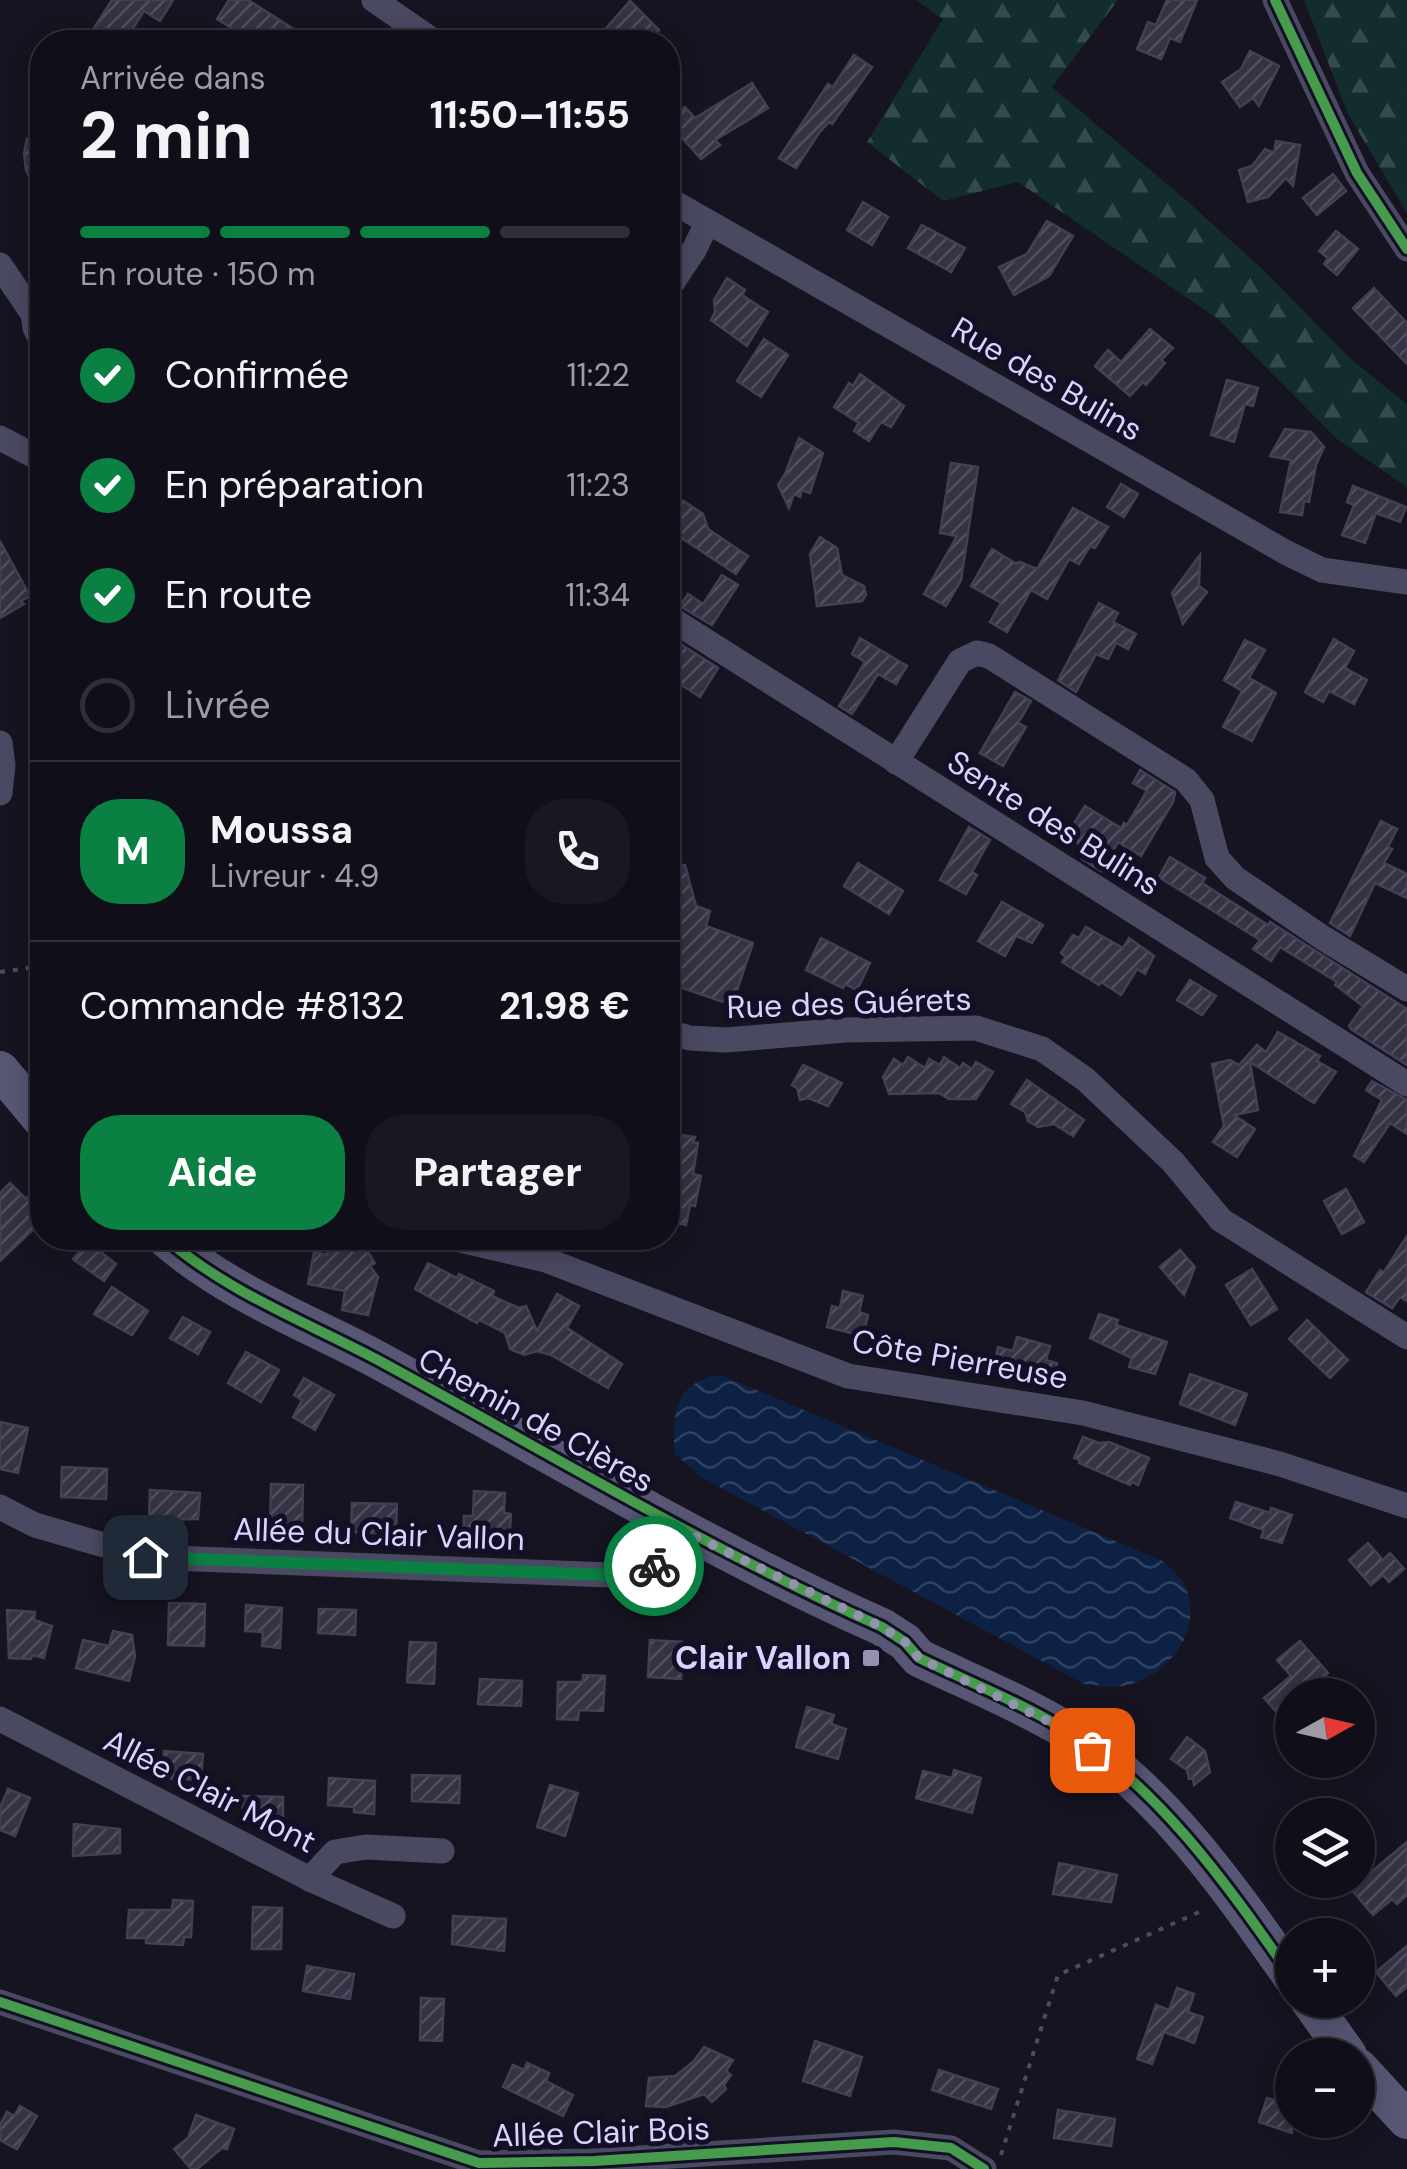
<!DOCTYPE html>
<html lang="fr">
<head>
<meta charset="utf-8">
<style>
  body { margin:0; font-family:"DM Sans",sans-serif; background:#191822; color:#f1f3f6; height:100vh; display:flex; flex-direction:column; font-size:38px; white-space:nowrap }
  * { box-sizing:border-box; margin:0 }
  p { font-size:32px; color:#9c9ca2 }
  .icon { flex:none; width:55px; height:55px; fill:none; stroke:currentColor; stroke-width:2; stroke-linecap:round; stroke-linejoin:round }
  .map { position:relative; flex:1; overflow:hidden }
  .sheet { position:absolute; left:30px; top:30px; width:650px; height:1220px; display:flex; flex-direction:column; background:#100f19; border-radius:40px; box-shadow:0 5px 25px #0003,0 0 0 2px #302f38 }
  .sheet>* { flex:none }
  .needle { width:65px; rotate:82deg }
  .buttons { position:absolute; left:1275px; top:1678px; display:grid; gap:20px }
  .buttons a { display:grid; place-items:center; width:100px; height:100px; border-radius:50%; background:#100f19; box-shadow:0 5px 25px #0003,0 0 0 2px #302f38; font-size:50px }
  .pin { position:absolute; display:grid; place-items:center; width:85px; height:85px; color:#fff; margin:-42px; border-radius:20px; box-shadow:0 5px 15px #0006 }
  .courier { position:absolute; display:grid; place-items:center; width:100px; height:100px; margin:-50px; border:8px solid #0b8043; border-radius:50%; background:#fff; color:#222; box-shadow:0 2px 12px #0007 }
  .headline em { font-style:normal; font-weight:800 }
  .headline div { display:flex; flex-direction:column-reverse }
  .headline { display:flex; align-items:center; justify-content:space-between; height:170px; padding:0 50px }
  h1 { font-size:65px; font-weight:800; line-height:75px }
  .bar { display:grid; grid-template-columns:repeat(4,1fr); gap:15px 10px; align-content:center; height:120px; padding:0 50px }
  .bar i { height:12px; border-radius:8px; background:#302f38 }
  .bar .active { background:#0b8043 }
  .bar p { grid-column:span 4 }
  .line { display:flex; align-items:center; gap:25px; padding:0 50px; border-top:2px solid #302f38 }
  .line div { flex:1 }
  .round { display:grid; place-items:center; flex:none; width:105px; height:105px; border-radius:40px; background:#191822 }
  ol { padding:0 50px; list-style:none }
  li { display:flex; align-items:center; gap:30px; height:110px }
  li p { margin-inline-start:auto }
  li .icon { padding:10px; border-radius:50%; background:#0b8043; color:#fff; stroke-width:4 }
  li:last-child { color:#9c9ca2 }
  li i { width:55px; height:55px; border:5px solid #302f38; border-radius:50% }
  .primary-button { display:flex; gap:20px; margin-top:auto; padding:20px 50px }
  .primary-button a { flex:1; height:115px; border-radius:40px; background:#0b8043; color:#fff; font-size:40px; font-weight:800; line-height:115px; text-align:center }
  .primary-button a+a { background:#191822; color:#f1f3f6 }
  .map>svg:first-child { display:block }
  .forest { fill:url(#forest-firs) }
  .water { fill:url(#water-waves) }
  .building { fill:url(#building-hatch); stroke:#433f54; stroke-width:2.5 }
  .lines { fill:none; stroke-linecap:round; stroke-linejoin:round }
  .path { stroke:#44505f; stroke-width:4; stroke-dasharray:5 8; stroke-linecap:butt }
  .street { stroke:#4a4962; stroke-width:25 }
  .secondary { stroke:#575674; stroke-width:38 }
  .cycleway-casing { stroke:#130f26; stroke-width:16 }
  .cycleway { stroke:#469c4c; stroke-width:10 }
  .done { stroke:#9591b1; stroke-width:10; stroke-dasharray:0 18 }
  .route { stroke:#0b8043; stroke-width:12 }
  .poi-dot { fill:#9591b1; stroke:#130f26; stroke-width:4 }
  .labels { text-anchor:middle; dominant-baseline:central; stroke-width:10; stroke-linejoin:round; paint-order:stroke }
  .street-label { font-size:32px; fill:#d9d4ff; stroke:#130f26 }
  .poi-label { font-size:32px; font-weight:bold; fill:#d9d4ff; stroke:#130f26; text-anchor:end }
</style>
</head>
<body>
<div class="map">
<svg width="1407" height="2169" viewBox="0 0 1407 2169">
  <defs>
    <pattern id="forest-firs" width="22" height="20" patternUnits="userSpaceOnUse" patternTransform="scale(2.5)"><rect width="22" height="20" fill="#132c2d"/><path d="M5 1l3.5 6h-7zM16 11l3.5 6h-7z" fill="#354a4c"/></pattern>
    <pattern id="water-waves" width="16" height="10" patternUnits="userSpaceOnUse" patternTransform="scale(2.5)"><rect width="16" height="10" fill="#0d2144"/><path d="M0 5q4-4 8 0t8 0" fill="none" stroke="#304060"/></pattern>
    <pattern id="building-hatch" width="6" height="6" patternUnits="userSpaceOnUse" patternTransform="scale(2.5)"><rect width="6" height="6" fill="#343243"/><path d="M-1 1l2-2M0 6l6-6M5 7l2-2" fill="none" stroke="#514f5f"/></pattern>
  </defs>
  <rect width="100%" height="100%" fill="#161421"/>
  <g class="forest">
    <polygon points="916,0 1118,0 1052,87 1188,202 1260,267 1354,362 1407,404 1407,487 1337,439 1218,319 1018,182 943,201 867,142 943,19"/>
    <polygon points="1304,0 1407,0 1407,213 1348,114"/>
  </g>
  <path class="water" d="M721 1375 1165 1562C1171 1569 1181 1577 1185 1586 1205 1631 1167 1678 1123 1686 1111 1688 1096 1685 1084 1684L701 1477 675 1454C671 1416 675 1380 721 1375Z"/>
  <g class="building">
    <polygon points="112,0 173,0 160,21 144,11 124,42 104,42 90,34"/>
    <polygon points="229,0 248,0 314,42 254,42 217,19"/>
    <polygon points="1167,0 1197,0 1180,42 1170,38 1161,59 1137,49 1148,22 1156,25"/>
    <polygon points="630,1 659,30 647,42 594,42"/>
    <polygon points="1250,51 1279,66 1259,106 1253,98 1240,107 1222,82 1241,69"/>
    <polygon points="854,55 872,67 832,124 829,122 819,133 796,168 779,158 828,84 833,87"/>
    <polygon points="752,83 768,108 715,140 720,145 701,159 668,122 685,107 695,118"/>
    <polygon points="27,139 42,148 42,207 26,170 24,153"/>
    <polygon points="1276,141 1300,145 1293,186 1286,178 1268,197 1248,202 1239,170 1252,166 1265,149 1274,153"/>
    <polygon points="1333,174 1346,191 1317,215 1303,198"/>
    <polygon points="863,202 888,217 872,245 847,230"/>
    <polygon points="1047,221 1073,236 1049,276 1014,295 999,267 1027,254"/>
    <polygon points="922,225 965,248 951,272 908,248"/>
    <polygon points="1336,231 1358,249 1337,275 1324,264 1328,258 1319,251"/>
    <polygon points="727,278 745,290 742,295 768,312 747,346 711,320 715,312 714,300"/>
    <polygon points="1374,288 1407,323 1407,364 1353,308"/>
    <polygon points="1150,329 1173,348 1161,360 1165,363 1146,385 1143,382 1130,396 1095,366 1108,350 1121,362"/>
    <polygon points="764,339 788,355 761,397 737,381"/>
    <polygon points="860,374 904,406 891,427 881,422 869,441 854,431 859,423 834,407 849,383 853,386"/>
    <polygon points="1227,380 1258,388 1253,406 1245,404 1234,442 1211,435"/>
    <polygon points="1285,429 1311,432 1324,447 1316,465 1309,502 1304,501 1302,515 1280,512 1291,460 1270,456"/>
    <polygon points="799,438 823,453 810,493 802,490 800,497 794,494 789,508 778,485 785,474"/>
    <polygon points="951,463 978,467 961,580 946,606 924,594 957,536 940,533"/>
    <polygon points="1121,484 1138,494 1124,517 1107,507"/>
    <polygon points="1353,486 1406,507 1400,522 1376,513 1365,543 1342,535 1354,505 1347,502"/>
    <polygon points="682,500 703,514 708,529 748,556 736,574 674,533 680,523 675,512"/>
    <polygon points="1073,508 1108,527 1095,548 1090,546 1079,564 1069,559 1047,599 1031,590 1007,632 990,622 1001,603 971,586 992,549 1015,563 1020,562 1037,569"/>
    <polygon points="820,537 837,548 842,575 864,586 866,595 862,601 817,606 810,554"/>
    <polygon points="0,541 30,596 21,601 24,604 0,618"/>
    <polygon points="1200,555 1199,586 1207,592 1183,624 1172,593"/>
    <polygon points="722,575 738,585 712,625 680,606 688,594 703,604"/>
    <polygon points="1099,603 1118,613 1113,622 1136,634 1128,649 1116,643 1108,659 1096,654 1076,692 1058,680"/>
    <polygon points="668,636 718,668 700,697 668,676"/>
    <polygon points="860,638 907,666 896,684 878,674 852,714 839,706 865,662 852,654"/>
    <polygon points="1334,639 1354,651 1345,668 1367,680 1354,704 1329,691 1323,702 1305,692"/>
    <polygon points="1245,640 1265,650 1249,678 1276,693 1252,741 1223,727 1242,691 1224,680"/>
    <polygon points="1015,692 1031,701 1018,723 1026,727 1003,766 980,753"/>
    <polygon points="1140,770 1175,792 1173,802 1141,856 1118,842 1101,871 1082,859 1088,850 1066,836 1085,806 1121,828 1124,823 1127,825 1147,791 1133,783"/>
    <polygon points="1381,821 1397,829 1388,847 1392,849 1384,863 1407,874 1407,898 1375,883 1350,936 1330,923"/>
    <polygon points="969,827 990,840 972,872 977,875 966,894 940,880"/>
    <polygon points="1170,857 1205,878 1202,883 1268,925 1270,922 1407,1009 1407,1065 1351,1029 1349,1026 1363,1006 1335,985 1337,982 1280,947 1271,961 1253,949 1260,940 1159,877"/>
    <polygon points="858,863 903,891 889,914 844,886"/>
    <polygon points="685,865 696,906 710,911 706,926 753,943 732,1005 668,983 668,869"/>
    <polygon points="1002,902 1043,925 1032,943 1016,936 1005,956 978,941"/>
    <polygon points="1086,927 1123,948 1129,938 1154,956 1145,974 1137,969 1121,995 1101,982 1099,985 1062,962 1066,957 1061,953 1073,935 1079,938"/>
    <polygon points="821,938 870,963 857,990 845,984 843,988 806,970"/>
    <polygon points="1190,980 1216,996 1202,1015 1177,1000"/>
    <polygon points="1278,1032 1320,1056 1317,1061 1336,1072 1314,1103 1250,1062 1258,1110 1234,1115 1255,1129 1237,1157 1213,1142 1224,1126 1212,1064 1230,1060 1239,1065 1257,1045 1266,1052"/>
    <polygon points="908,1057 925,1068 929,1059 940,1065 944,1057 960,1068 963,1063 972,1069 976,1062 993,1072 976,1099 949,1099 939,1093 889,1094 883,1077 894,1059 903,1065"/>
    <polygon points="803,1065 842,1083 828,1106 808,1098 800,1100 797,1088 792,1085"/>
    <polygon points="1027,1080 1084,1120 1073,1136 1054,1124 1038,1127 1028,1121 1025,1112 1011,1104"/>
    <polygon points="1372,1081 1407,1100 1407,1134 1390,1123 1364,1162 1354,1156 1382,1100 1366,1090"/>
    <polygon points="668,1133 695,1137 693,1142 698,1143 693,1174 701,1176 695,1206 690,1205 686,1225 668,1221"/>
    <polygon points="10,1183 26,1199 34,1191 42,1200 42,1221 0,1261 0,1193"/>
    <polygon points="1346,1189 1364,1222 1342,1234 1324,1201"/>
    <polygon points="1407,1236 1407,1301 1400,1297 1392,1308 1366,1292 1380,1270 1384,1272"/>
    <polygon points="88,1242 116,1264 104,1281 73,1259"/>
    <polygon points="330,1243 366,1249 375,1263 370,1266 378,1277 368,1315 342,1310 345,1291 308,1284 314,1252 327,1255"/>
    <polygon points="1180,1250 1195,1267 1184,1295 1160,1267"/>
    <polygon points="428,1263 457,1278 459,1274 494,1291 492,1296 519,1308 526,1306 537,1331 557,1294 579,1306 567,1328 622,1364 608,1388 551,1355 537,1351 524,1355 510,1349 505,1333 479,1320 477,1323 415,1289"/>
    <polygon points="1252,1269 1277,1309 1251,1325 1226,1285"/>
    <polygon points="112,1287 148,1311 132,1335 94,1314"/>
    <polygon points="843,1291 863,1296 859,1312 868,1315 863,1336 827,1327 832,1306 840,1308"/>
    <polygon points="1099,1314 1118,1320 1116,1325 1167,1342 1155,1374 1129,1367 1132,1358 1090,1338"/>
    <polygon points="183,1317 210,1332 198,1354 170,1338"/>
    <polygon points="1307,1320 1348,1360 1330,1378 1289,1339"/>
    <polygon points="1017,1337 1050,1346 1046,1360 1057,1363 1050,1387 1029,1381 1031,1374 994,1368 998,1347 1013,1351"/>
    <polygon points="246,1352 279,1370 261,1402 228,1383"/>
    <polygon points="1190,1374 1247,1394 1235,1425 1180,1404"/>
    <polygon points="304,1378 334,1395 315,1430 293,1417 302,1400 294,1395"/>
    <polygon points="0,1422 28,1428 18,1473 0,1469"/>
    <polygon points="1083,1437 1099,1443 1109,1442 1149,1458 1138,1485 1132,1482 1130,1485 1079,1463 1080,1460 1074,1458"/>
    <polygon points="62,1467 107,1469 106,1499 61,1497"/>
    <polygon points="271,1484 303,1485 302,1530 270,1529"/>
    <polygon points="150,1490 200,1493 198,1519 149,1520"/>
    <polygon points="474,1491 505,1493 504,1513 511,1514 509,1545 463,1543 464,1516 473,1516"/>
    <polygon points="1236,1502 1270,1513 1271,1508 1292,1515 1282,1543 1261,1537 1264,1530 1230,1518"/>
    <polygon points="352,1503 397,1504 396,1534 351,1532"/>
    <polygon points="1368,1543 1383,1560 1390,1553 1404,1569 1389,1582 1383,1575 1371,1585 1349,1560"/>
    <polygon points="169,1603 205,1604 204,1646 168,1645"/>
    <polygon points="246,1605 282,1608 280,1648 262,1646 263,1632 245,1631"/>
    <polygon points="319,1609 356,1610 355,1635 318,1633"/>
    <polygon points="7,1610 35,1612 34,1620 52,1626 44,1658 32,1655 31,1659 9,1658"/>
    <polygon points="113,1631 132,1635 135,1656 129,1681 76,1668 83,1640 109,1646"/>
    <polygon points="650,1640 683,1642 681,1679 648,1677"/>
    <polygon points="1300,1641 1328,1673 1324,1677 1339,1695 1292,1695 1292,1730 1264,1698 1291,1676 1277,1660"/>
    <polygon points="410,1642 436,1643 434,1684 407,1682"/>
    <polygon points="583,1675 605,1676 603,1711 579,1710 578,1720 557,1719 558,1682 583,1682"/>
    <polygon points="480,1679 522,1681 521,1706 478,1704"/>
    <polygon points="807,1707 834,1715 831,1724 846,1729 838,1759 796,1747"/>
    <polygon points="1187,1737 1205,1751 1210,1772 1194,1785 1193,1778 1189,1779 1187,1770 1171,1759"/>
    <polygon points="164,1751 203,1754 201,1780 163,1778"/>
    <polygon points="954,1770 981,1778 972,1813 916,1798 923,1771 952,1778"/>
    <polygon points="412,1775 460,1776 459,1803 412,1801"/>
    <polygon points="329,1778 375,1781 374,1814 354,1812 354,1807 328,1805"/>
    <polygon points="550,1785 578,1793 565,1836 537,1827"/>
    <polygon points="8,1789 30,1798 15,1836 0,1830 0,1808"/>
    <polygon points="243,1796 283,1797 283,1822 243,1823"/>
    <polygon points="74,1824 120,1829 120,1853 73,1856"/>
    <polygon points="1407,1842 1407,1895 1397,1904 1392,1899 1373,1915 1351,1889"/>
    <polygon points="1059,1863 1117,1875 1111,1902 1053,1894"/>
    <polygon points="173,1900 193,1901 191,1937 184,1937 183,1945 146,1943 146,1938 127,1938 129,1910 172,1910"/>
    <polygon points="253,1907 282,1908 281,1949 252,1949"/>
    <polygon points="453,1916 506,1919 504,1951 452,1944"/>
    <polygon points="1407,1946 1407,1987 1396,1996 1376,1972"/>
    <polygon points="307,1966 354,1974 350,1999 303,1991"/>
    <polygon points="1177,1988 1194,1994 1188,2012 1203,2017 1194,2043 1164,2032 1152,2064 1137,2059 1156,2005 1169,2010"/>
    <polygon points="421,1998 444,1999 442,2041 420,2040"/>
    <polygon points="815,2041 862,2057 850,2096 803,2081"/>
    <polygon points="704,2047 733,2060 726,2071 731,2075 724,2085 726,2089 712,2102 704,2094 666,2107 646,2106 649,2078 675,2076 693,2062"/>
    <polygon points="527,2063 549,2073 546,2081 573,2095 563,2116 503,2087 513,2065 524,2070"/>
    <polygon points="939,2070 998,2089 991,2109 932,2090"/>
    <polygon points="1267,2098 1292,2106 1292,2133 1259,2122"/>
    <polygon points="20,2106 37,2116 17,2149 0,2140 0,2125 7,2112 14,2116"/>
    <polygon points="1058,2110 1115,2119 1111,2146 1054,2138"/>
    <polygon points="196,2115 234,2129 227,2149 222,2148 197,2169 191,2169 174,2149 188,2138"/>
  </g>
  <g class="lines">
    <g class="path">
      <polyline points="0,972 42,966"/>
      <polyline points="1001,2155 1058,1975 1206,1909"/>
    </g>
    <g class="street">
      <polyline points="374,0 435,42"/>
      <polyline points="1275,0 1357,173 1407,249"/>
      <polyline points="668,199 1287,553 1322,570 1407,582"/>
      <polyline points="0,265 33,314"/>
      <polyline points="668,289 694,250 707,223"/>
      <polyline points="42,314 33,314 35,328 42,342"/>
      <polyline points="0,438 42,460"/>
      <polyline points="668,617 1407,1084"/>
      <polyline points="0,743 3,765 0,793"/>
      <polyline points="896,762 960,661 977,653 989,656 1186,780 1202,800 1217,858 1235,878 1323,938 1407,989"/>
      <polyline points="668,1032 690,1038 726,1040 846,1030 976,1028 1042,1049 1085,1079 1173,1162 1221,1220 1407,1337"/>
      <polyline points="452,1238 546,1260 848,1376 1083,1413 1280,1464 1407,1506"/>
      <polyline points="0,1507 35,1525 145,1557 634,1576 648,1571 692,1535"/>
      <polyline points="0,1719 310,1879 393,1916"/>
      <polyline points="310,1879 335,1852 366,1847 442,1851"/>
      <polyline points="0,2002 479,2163 594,2161 894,2142 951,2148 984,2169"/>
    </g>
    <g class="secondary">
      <polyline points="0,1070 42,1120"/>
      <path d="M165 1238C227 1292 304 1321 376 1359 544 1450 707 1549 882 1627L905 1642 919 1658C967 1681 1019 1702 1064 1729 1159 1786 1230 1889 1292 1977"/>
      <polyline points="1309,2000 1348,2055"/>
      <polyline points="1358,2067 1407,2120"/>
    </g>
    <defs>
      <g id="cycleway">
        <polyline points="1275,0 1357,173 1407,249"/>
        <path d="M165 1238C227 1292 304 1321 376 1359 544 1450 707 1549 882 1627L905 1642 919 1658C967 1681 1019 1702 1064 1729 1159 1786 1230 1889 1292 1977"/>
        <polyline points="0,2002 479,2163 594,2161 894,2142 951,2148 984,2169"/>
      </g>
    </defs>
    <use href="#cycleway" class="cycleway-casing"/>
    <use href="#cycleway" class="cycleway"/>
  </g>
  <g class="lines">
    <polyline class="done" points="654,1566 692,1535 882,1627 905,1642 919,1658 1066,1730 1092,1750"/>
    <polyline class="route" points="145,1557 634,1576 654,1566"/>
  </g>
  <rect class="poi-dot" x="861" y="1648" width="20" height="20" rx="5"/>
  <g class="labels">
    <g class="street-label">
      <text transform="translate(1047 379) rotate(30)">Rue des Bulins</text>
      <text transform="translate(1054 823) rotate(32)">Sente des Bulins</text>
      <text transform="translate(849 1003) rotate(-2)">Rue des Guérets</text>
      <text transform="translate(960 1359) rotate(10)">Côte Pierreuse</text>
      <text transform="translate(536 1420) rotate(29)">Chemin de Clères</text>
      <text transform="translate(379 1534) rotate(2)">Allée du Clair Vallon</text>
      <text transform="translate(210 1791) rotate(27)">Allée Clair Mont</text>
      <text transform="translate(601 2132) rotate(-2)">Allée Clair Bois</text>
    </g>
    <g class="poi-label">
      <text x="851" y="1658">Clair Vallon</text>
    </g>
  </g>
</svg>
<div class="buttons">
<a><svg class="needle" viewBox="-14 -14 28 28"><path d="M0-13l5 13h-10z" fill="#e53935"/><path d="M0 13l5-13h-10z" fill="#9c9ca2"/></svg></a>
<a><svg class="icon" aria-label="layers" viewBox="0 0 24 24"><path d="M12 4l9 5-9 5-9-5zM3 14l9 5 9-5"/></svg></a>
<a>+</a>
<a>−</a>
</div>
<div class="pin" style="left:1092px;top:1750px;background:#ea580c"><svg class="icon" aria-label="bag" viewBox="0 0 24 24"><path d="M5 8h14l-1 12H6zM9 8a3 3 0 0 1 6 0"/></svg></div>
<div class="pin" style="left:145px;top:1557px;background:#1f2937"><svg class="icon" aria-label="home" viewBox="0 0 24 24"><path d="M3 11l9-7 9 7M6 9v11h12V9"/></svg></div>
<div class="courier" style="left:654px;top:1566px"><svg class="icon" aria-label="bike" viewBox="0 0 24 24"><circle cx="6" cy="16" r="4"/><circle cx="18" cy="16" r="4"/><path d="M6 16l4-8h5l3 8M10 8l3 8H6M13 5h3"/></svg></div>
<section class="sheet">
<div class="headline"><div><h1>2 min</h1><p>Arrivée dans</p></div><em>11:50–11:55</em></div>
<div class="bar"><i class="active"></i><i class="active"></i><i class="active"></i><i></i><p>En route · 150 m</p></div>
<ol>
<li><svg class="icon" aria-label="check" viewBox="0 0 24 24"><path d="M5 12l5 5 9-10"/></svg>Confirmée<p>11:22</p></li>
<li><svg class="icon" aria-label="check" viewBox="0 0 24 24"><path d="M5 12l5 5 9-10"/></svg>En préparation<p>11:23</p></li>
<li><svg class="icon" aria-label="check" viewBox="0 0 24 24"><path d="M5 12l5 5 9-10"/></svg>En route<p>11:34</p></li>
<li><i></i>Livrée</li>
</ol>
<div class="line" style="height:180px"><b class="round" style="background:#0b8043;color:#fff">M</b><div><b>Moussa</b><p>Livreur · 4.9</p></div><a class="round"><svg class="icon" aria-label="phone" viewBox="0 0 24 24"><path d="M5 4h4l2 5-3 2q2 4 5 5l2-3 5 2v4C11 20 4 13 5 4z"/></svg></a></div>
<div class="line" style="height:130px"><div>Commande #8132</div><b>21.98 €</b></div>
<div class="primary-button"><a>Aide</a><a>Partager</a></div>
</section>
</div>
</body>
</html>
